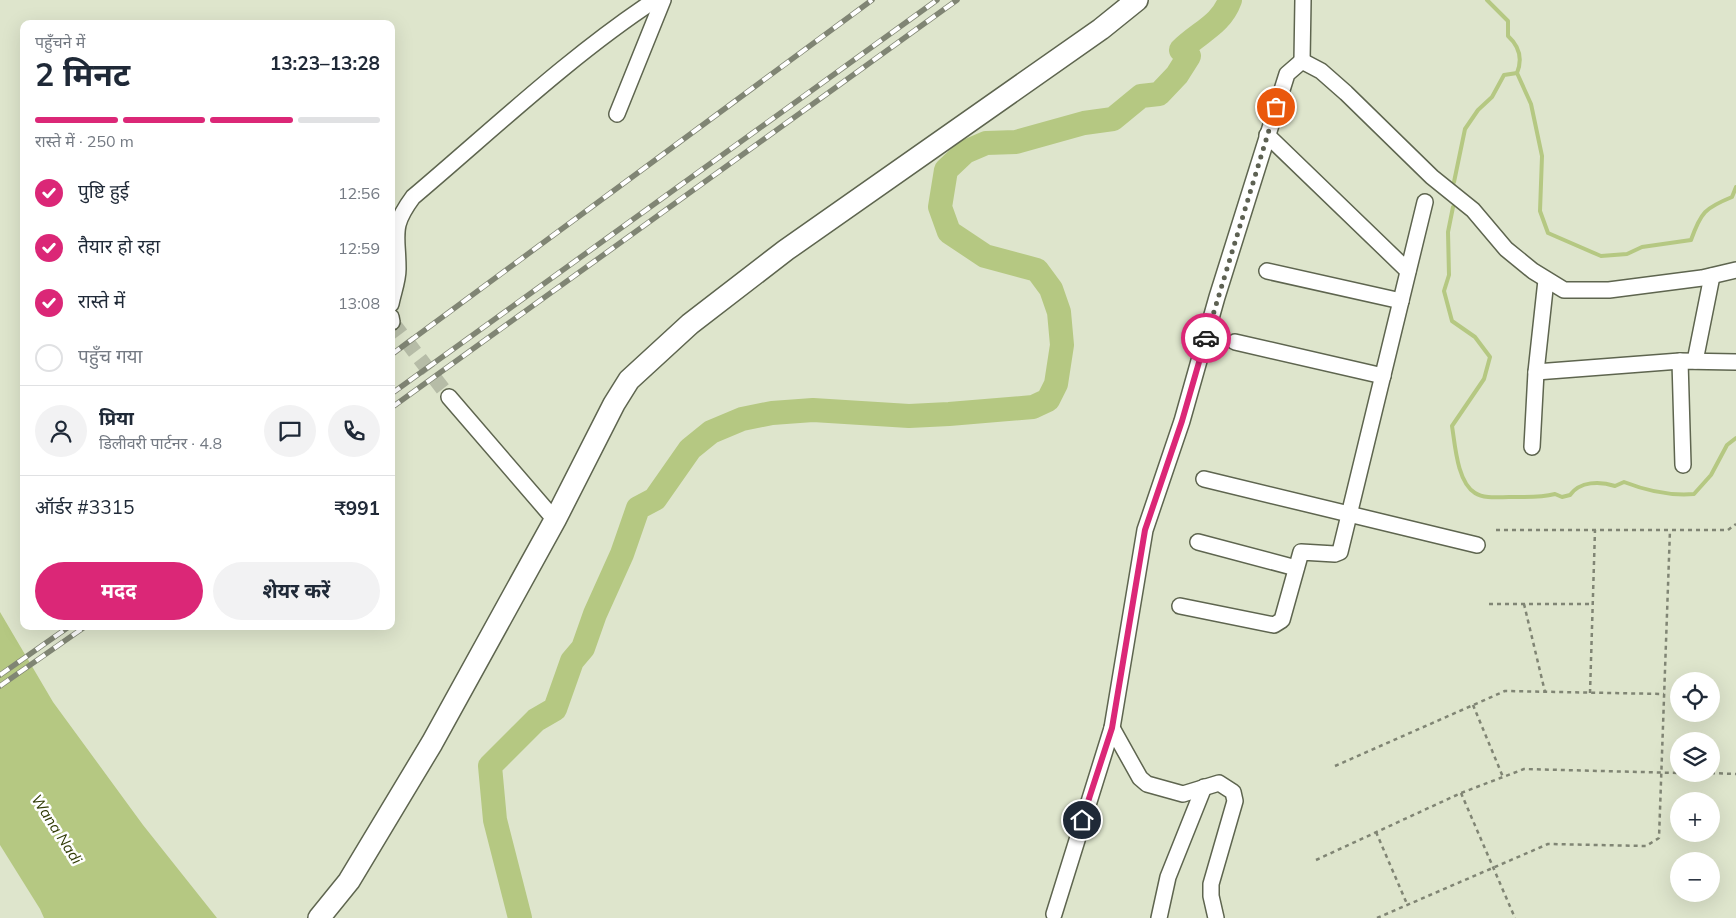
<!DOCTYPE html>
<html lang="hi">
<head>
<meta charset="utf-8">
<style>
  body { margin:0; font-family:Mulish,"Noto Sans Devanagari",sans-serif; background:#f2f2f3; color:#1f2937; height:100vh; display:flex; flex-direction:column; font-size:19px; white-space:nowrap }
  * { box-sizing:border-box; margin:0 }
  p { font-size:16px; color:#747a83 }
  .icon { flex:none; width:28px; height:28px; fill:none; stroke:currentColor; stroke-width:2; stroke-linecap:round; stroke-linejoin:round }
  .map { position:relative; flex:1; overflow:hidden }
  .details { position:absolute; left:20px; top:20px; width:375px; height:610px; display:flex; flex-direction:column; background:#fff; border-radius:10px; box-shadow:0 5px 20px #0002 }
  .details>* { flex:none }
  .fabs { position:absolute; left:1670px; top:672px; display:grid; gap:10px }
  .fabs a { display:grid; place-items:center; width:50px; height:50px; border-radius:50%; background:#fff; box-shadow:0 5px 20px #0002; font-size:25px }
  .pin { position:absolute; display:grid; place-items:center; width:42px; height:42px; color:#fff; margin:-21px; border:2px solid #fff; border-radius:50%; box-shadow:0 1px 5px #0007 }
  .courier { position:absolute; display:grid; place-items:center; width:50px; height:50px; margin:-25px; border:4px solid #db2777; border-radius:50%; background:#fff; color:#222; box-shadow:0 1px 6px #0007 }
  .summary em { font-style:normal; font-weight:700 }
  .summary div { display:flex; flex-direction:column-reverse }
  .summary { display:flex; align-items:center; justify-content:space-between; height:85px; padding:0 15px }
  h1 { font-size:32px; font-weight:700; line-height:38px }
  .bar { display:grid; grid-template-columns:repeat(4,1fr); gap:8px 5px; align-content:center; height:60px; padding:0 15px }
  .bar i { height:6px; border-radius:4px; background:#e0e1e3 }
  .bar .current { background:#db2777 }
  .bar p { grid-column:span 4 }
  .line { display:flex; align-items:center; gap:12px; padding:0 15px; border-top:1px solid #e0e1e3 }
  .line div { flex:1 }
  .round { display:grid; place-items:center; flex:none; width:52px; height:52px; border-radius:26px; background:#f2f2f3 }
  ol { padding:0 15px; list-style:none }
  li { display:flex; align-items:center; gap:15px; height:55px }
  li p { margin-inline-start:auto }
  li .icon { padding:5px; border-radius:50%; background:#db2777; color:#fff; stroke-width:4 }
  li:last-child { color:#747a83 }
  li i { width:28px; height:28px; border:2px solid #e0e1e3; border-radius:50% }
  .action { display:flex; gap:10px; margin-top:auto; padding:10px 15px }
  .action a { flex:1; height:58px; border-radius:30px; background:#db2777; color:#fff; font-size:20px; font-weight:700; line-height:58px; text-align:center }
  .action a+a { background:#f2f2f3; color:#1f2937 }
  .map>svg:first-child { display:block }
  .water { fill:#b5c882 }
  .lines { fill:none; stroke-linecap:round; stroke-linejoin:round }
  .stream { stroke:#b5c882; stroke-width:4 }
  .river { stroke:#b5c882; stroke-width:24 }
  .street-tunnel { stroke:#b6bca7; stroke-width:15; stroke-dasharray:15 8; stroke-linecap:butt }
  .street-casing { stroke:#5e654f; stroke-width:18 }
  .secondary-casing { stroke:#5e654f; stroke-width:24 }
  .path { stroke:#808574; stroke-width:2.5; stroke-dasharray:4 4; stroke-linecap:butt }
  .street { stroke:#fff; stroke-width:15 }
  .secondary { stroke:#fff; stroke-width:21 }
  .rail-casing { stroke:#808574; stroke-width:5.5 }
  .rail { stroke:#fff; stroke-width:4; stroke-dasharray:11; stroke-linecap:butt }
  .done { stroke:#5d6152; stroke-width:5; stroke-dasharray:0 9 }
  .route { stroke:#db2777; stroke-width:6 }
  .labels { text-anchor:middle; dominant-baseline:central; stroke-width:5; stroke-linejoin:round; paint-order:stroke }
  .water-label { font-size:15px; font-style:italic; fill:#313c06; stroke:#fff }
</style>
</head>
<body>
<div class="map">
<svg width="1736" height="918" viewBox="0 0 1736 918">
  <rect width="100%" height="100%" fill="#dee5cc"/>
  <polygon class="water" points="0,612 53,702 143,825 217,918 44,918 40,909 0,845"/>
  <g class="lines">
    <g class="stream">
      <path d="M1517 73 1531 104 1542 156 1540 211 1548 233 1601 256 1627 254 1642 247 1691 240C1701 212 1705 208 1732 197L1736 187"/>
      <path d="M1454 182 1465 129 1478 110 1492 97 1504 75 1517 73C1523 58 1519 46 1508 36V21L1487 0"/>
      <path d="M1453 207 1448 232 1449 275 1444 291 1452 321 1475 337 1490 357 1484 379 1452 426C1455 444 1457 482 1475 493 1484 499 1499 497 1509 497 1525 497 1539 498 1555 494L1562 497 1570 495C1580 481 1600 481 1615 486L1624 482C1647 491 1670 496 1694 494L1711 475 1727 445 1736 438"/>
    </g>
    <path class="river" d="M520 918 495 820 490 766 536 720 555 709 572 661 583 648 595 614 622 554 638 508 655 499 690 449 711 432 742 419 772 413 813 410 909 416 949 414 1033 407 1048 400 1056 384 1062 345 1059 312 1051 289 1037 270 985 256 949 232 940 207 946 170 965 152 986 143 1016 142 1084 123 1113 119 1141 96 1159 94 1177 75 1189 56 1181 50C1199 32 1221 25 1230 0"/>
    <polyline class="street-tunnel" points="392,322 449,397"/>
    <defs>
      <g id="street">
        <polyline points="1302,61 1303,0"/>
        <polyline points="617,114 663,0"/>
        <polyline points="1267,135 1408,271"/>
        <polyline points="1267,271 1401,301"/>
        <path d="M391 304C393 293 398 281 398 269 398 234 390 228 413 197 490 132 571 55 655 0"/>
        <polyline points="391,317 392,322"/>
        <polyline points="1235,342 1383,376"/>
        <polyline points="1680,361 1683,465"/>
        <polyline points="1695,361 1712,276"/>
        <polyline points="1536,372 1680,361 1736,362"/>
        <polyline points="449,397 555,520"/>
        <polyline points="1532,447 1536,372 1546,280"/>
        <polyline points="1204,479 1477,545"/>
        <polyline points="1198,542 1296,568"/>
        <polyline points="1180,606 1274,625 1282,620 1301,552 1335,554 1340,552 1425,202"/>
        <polyline points="1112,728 1140,778 1147,784 1183,794 1219,783 1233,792 1235,801 1211,884 1211,896 1216,918"/>
        <polyline points="1054,914 1112,728 1145,530 1182,421 1217,297 1287,74 1302,61 1321,71 1346,93 1432,177 1473,210 1506,249 1533,271 1564,290 1609,290 1702,278 1736,270"/>
        <polyline points="1159,918 1168,877 1204,787"/>
      </g>
      <polyline id="secondary" points="319,918 349,881 432,743 555,520 614,404 629,380 690,324 786,250 1101,29 1137,0"/>
    </defs>
    <use href="#street" class="street-casing"/>
    <use href="#secondary" class="secondary-casing"/>
    <g class="path">
      <polyline points="1496,530 1728,530 1736,524"/>
      <polyline points="1489,604 1593,604"/>
      <polyline points="1524,604 1545,692"/>
      <polyline points="1590,693 1595,530"/>
      <polyline points="1473,705 1503,777"/>
      <polyline points="1335,766 1505,691 1664,694"/>
      <polyline points="1711,773 1736,774"/>
      <polyline points="1461,793 1515,918"/>
      <polyline points="1376,832 1407,904"/>
      <polyline points="1316,860 1461,793 1524,769 1679,773"/>
      <polyline points="1377,918 1548,844 1646,846 1659,838 1670,530"/>
    </g>
    <use href="#street" class="street"/>
    <use href="#secondary" class="secondary"/>
    <defs>
      <g id="rail">
        <polyline points="391,355 872,0"/>
        <polyline points="391,394 937,0"/>
        <polyline points="391,408 957,0"/>
        <polyline points="0,675 70,626"/>
        <polyline points="0,686 86,626"/>
      </g>
    </defs>
    <use href="#rail" class="rail-casing"/>
    <use href="#rail" class="rail"/>
  </g>
  <g class="lines">
    <polyline class="done" points="1206,338 1276,107"/>
    <polyline class="route" points="1082,820 1112,728 1145,530 1182,421 1206,338"/>
  </g>
  <g class="labels">
    <g class="water-label">
      <text transform="translate(57 829) rotate(57)">Wana Nadi</text>
    </g>
  </g>
</svg>
<div class="fabs">
<a><svg class="icon" aria-label="locate" viewBox="0 0 24 24"><circle cx="12" cy="12" r="6"/><path d="M12 2v4M12 18v4M2 12h4M18 12h4"/></svg></a>
<a><svg class="icon" aria-label="layers" viewBox="0 0 24 24"><path d="M12 4l9 5-9 5-9-5zM3 14l9 5 9-5"/></svg></a>
<a>+</a>
<a>−</a>
</div>
<div class="pin" style="left:1276px;top:107px;background:#ea580c"><svg class="icon" aria-label="bag" viewBox="0 0 24 24"><path d="M5 8h14l-1 12H6zM9 8a3 3 0 0 1 6 0"/></svg></div>
<div class="pin" style="left:1082px;top:820px;background:#1f2937"><svg class="icon" aria-label="home" viewBox="0 0 24 24"><path d="M3 11l9-7 9 7M6 9v11h12V9"/></svg></div>
<div class="courier" style="left:1206px;top:338px"><svg class="icon" aria-label="car" viewBox="0 0 24 24"><path d="M5 17H2v-5l4-1 3-4h7l3 4 3 1v5h-3M9 17h6M6 11h13"/><circle cx="7" cy="17" r="2"/><circle cx="17" cy="17" r="2"/></svg></div>
<section class="details">
<div class="summary"><div><h1>2 मिनट</h1><p>पहुँचने में</p></div><em>13:23–13:28</em></div>
<div class="bar"><i class="current"></i><i class="current"></i><i class="current"></i><i></i><p>रास्ते में · 250 m</p></div>
<ol>
<li><svg class="icon" aria-label="check" viewBox="0 0 24 24"><path d="M5 12l5 5 9-10"/></svg>पुष्टि हुई<p>12:56</p></li>
<li><svg class="icon" aria-label="check" viewBox="0 0 24 24"><path d="M5 12l5 5 9-10"/></svg>तैयार हो रहा<p>12:59</p></li>
<li><svg class="icon" aria-label="check" viewBox="0 0 24 24"><path d="M5 12l5 5 9-10"/></svg>रास्ते में<p>13:08</p></li>
<li><i></i>पहुँच गया</li>
</ol>
<div class="line" style="height:90px"><a class="round"><svg class="icon" aria-label="person" viewBox="0 0 24 24"><circle cx="12" cy="8" r="4"/><path d="M4 21q1-7 8-7t8 7"/></svg></a><div><b>प्रिया</b><p>डिलीवरी पार्टनर · 4.8</p></div><a class="round"><svg class="icon" aria-label="chat" viewBox="0 0 24 24"><path d="M4 5h16v11H9l-5 4z"/></svg></a><a class="round"><svg class="icon" aria-label="phone" viewBox="0 0 24 24"><path d="M5 4h4l2 5-3 2q2 4 5 5l2-3 5 2v4C11 20 4 13 5 4z"/></svg></a></div>
<div class="line" style="height:65px"><div>ऑर्डर #3315</div><b>₹991</b></div>
<div class="action"><a>मदद</a><a>शेयर करें</a></div>
</section>
</div>
</body>
</html>
